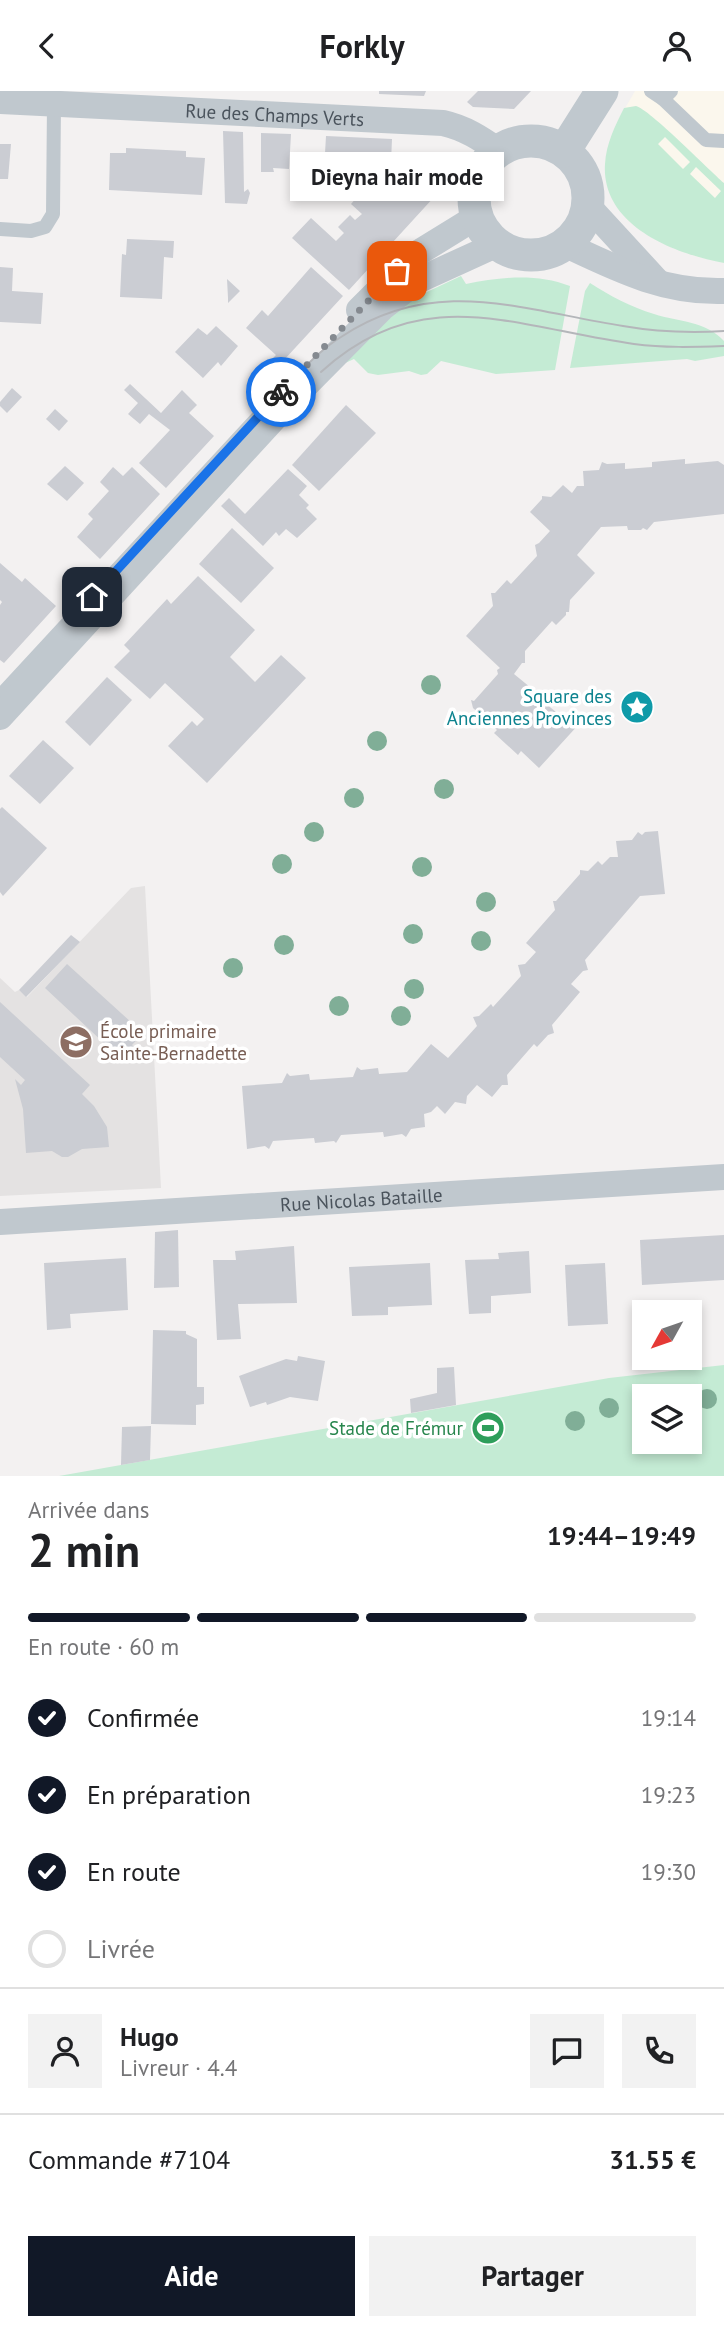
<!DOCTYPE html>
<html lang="fr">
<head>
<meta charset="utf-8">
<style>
  body { margin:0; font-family:"PT Sans",sans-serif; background:#f2f2f2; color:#202124; height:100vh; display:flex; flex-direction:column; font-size:26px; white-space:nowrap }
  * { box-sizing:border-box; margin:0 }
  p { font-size:23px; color:#757577 }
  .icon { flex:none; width:38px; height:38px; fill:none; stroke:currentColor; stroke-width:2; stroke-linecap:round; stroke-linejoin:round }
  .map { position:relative; height:1385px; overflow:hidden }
  .side { display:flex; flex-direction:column; background:#fff; flex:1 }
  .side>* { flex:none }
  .needle { width:46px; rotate:230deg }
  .tools { position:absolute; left:632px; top:1209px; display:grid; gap:14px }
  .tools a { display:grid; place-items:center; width:70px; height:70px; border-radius:0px; background:#fff; box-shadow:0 4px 10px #0003; font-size:35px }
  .pin { position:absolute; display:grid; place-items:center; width:60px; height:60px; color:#fff; margin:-30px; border-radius:14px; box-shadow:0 4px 10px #0006 }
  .courier { position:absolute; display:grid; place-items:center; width:70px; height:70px; margin:-35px; border:5px solid #1a73e8; border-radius:50%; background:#fff; color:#222; box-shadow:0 2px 9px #0007 }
  .bubble { position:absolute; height:49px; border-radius:0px; background:#fff; box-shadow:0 4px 10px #0003; font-size:23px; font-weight:600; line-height:49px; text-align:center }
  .headline em { font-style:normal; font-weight:600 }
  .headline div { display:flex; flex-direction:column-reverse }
  .headline { display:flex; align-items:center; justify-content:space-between; height:119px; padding:0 28px }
  h1 { font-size:46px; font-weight:600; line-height:52px }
  .bar { display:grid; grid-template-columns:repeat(4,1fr); gap:10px 7px; align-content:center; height:84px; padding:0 28px }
  .bar i { height:9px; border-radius:5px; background:#e0e0e0 }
  .bar .current { background:#111827 }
  .bar p { grid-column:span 4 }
  .line { display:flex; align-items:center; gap:18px; padding:0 28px; border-top:2px solid #e0e0e0 }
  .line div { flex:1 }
  .round { display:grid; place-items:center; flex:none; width:74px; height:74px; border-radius:0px; background:#f2f2f2 }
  ol { padding:0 28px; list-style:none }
  li { display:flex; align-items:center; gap:21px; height:77px }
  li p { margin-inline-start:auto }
  li .icon { padding:7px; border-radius:50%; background:#111827; color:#fff; stroke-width:4 }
  li:last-child { color:#757577 }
  li i { width:38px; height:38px; border:4px solid #e0e0e0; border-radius:50% }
  .cta { display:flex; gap:14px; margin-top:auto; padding:14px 28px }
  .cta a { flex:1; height:80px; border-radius:0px; background:#111827; color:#fff; font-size:28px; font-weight:600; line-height:80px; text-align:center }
  .cta a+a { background:#f2f2f2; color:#202124 }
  header { display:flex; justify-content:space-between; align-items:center; height:91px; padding:0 28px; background:#fff; font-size:32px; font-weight:600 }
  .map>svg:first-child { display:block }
  .commercial { fill:#fbf7ed }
  .education { fill:#e4e2e2 }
  .green { fill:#c4ebd4; fill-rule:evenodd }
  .building { fill:#cbcdd3 }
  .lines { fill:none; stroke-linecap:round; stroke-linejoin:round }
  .service { stroke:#c0c8ce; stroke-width:14 }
  .minor { stroke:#c0c8ce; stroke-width:26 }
  .tertiary { stroke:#c0c8ce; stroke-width:33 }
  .tram { stroke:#b4b6ba; stroke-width:2 }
  .tree { fill:#80ae97 }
  .done { stroke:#858a90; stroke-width:7; stroke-dasharray:0 12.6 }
  .route { stroke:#1a73e8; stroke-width:9 }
  .labels { text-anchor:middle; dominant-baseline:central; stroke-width:7; stroke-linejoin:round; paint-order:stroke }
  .street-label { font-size:19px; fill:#4a535c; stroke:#fff }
  .culture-label { font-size:19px; fill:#0d838f; stroke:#fff; text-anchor:end }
  .education-label { font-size:19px; fill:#785e54; stroke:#fff; text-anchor:start }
  .leisure-label { font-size:19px; fill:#27864d; stroke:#fff; text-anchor:end }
</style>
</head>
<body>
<header><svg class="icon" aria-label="back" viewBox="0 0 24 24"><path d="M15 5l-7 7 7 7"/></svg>Forkly<svg class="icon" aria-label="person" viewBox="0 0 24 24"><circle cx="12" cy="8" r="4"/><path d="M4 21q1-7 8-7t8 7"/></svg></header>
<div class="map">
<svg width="724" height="1385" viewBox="0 0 724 1385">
  <rect width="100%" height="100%" fill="#f3f1f1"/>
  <polygon class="commercial" points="635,0 724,0 724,172 695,165 650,145 627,129 615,110 606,89 605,75 607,61 617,31"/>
  <polygon class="education" points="145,795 161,1097 0,1105 0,887 15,901 19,899 27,906 131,797"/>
  <g class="green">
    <path d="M636 15C649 18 709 79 724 92V172C675 163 601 135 605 73 606 53 615 35 624 17ZM665 46 690 71 683 78 658 53ZM696 76 721 100 715 107 690 83Z"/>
    <path d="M461 185 466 193C501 186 536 182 570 195L555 279 496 283 441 270 427 283 421 284 409 280 378 284 368 282 354 268 343 273 399 214Z"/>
    <path d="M590 192C610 205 631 216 654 223 679 231 706 230 724 250V265L695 270 687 268 570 277 585 200Z"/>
    <path d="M724 1274V1385H59L609 1287ZM644 1306H690V1351H644Z"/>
  </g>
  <g class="building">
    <polygon points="379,0 426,0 424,5 379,3"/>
    <polygon points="478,0 531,0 514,18 473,16 467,11"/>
    <polygon points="223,40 243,41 244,101 248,98 250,102 247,113 225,112"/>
    <polygon points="261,42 291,43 289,78 273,77 274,81 261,81"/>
    <polygon points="326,45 392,48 391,71 369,69 369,75 346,75 347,99 323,97"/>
    <polygon points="0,53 11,53 8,88 0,88"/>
    <polygon points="126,57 186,60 186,66 205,67 202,104 109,99 110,62 126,62"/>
    <polygon points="422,70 446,93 349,199 292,147 311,127 336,150 344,142 338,136 350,124 355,129 362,123 351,113 365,97 368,100 369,82 389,83 389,89 398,97"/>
    <polygon points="442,72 454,84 447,91 435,79"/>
    <polygon points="127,148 174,150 173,167 164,166 162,208 120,206 122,163 126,164"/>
    <polygon points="0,176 13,177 12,200 43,202 41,233 0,231"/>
    <polygon points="311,176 343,205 272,282 265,275 276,264 246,237 262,219 268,225"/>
    <polygon points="227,188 240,200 228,212 228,207"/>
    <polygon points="216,235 238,255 221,275 218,271 203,287 175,261 198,237 207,244"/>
    <polygon points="130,293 161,322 182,299 197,314 189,322 214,345 166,397 139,372 170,339 149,323 140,333 128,323 138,312 124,299"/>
    <polygon points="12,297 22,306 7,322 0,315 0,311"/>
    <polygon points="346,314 376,342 319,400 292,374"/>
    <polygon points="55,318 68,330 59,340 46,328"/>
    <polygon points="685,368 685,373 718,370 724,374 724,423 654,431 647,439 643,437 641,439 628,439 627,435 601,436 577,464 595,482 570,509 569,521 566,521 566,524 556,534 552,530 525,560 525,572 522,572 514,583 547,610 545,612 556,621 565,621 566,625 570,625 580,632 539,677 521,660 518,664 494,642 497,639 473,617 471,609 474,610 498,583 497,579 500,577 466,545 493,515 491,502 495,502 507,489 511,493 537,465 535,454 539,452 550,440 530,421 542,408 542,405 551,406 563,394 572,402 577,395 584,395 583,380 599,379 602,371 607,373 625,372 625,378 652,376 652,371"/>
    <polygon points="65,375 84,392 67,410 47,393"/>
    <polygon points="113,376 123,385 132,376 160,403 100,468 77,446 93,428 88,423 109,400 100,391"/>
    <polygon points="288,378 307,395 299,404 309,414 306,417 317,428 297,447 286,438 279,445 276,441 263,455 221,415 229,407 245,423"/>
    <polygon points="232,437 274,477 241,512 199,473"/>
    <polygon points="0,472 22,491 25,487 56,515 4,572 0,569 0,514 2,511 0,509"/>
    <polygon points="198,485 255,539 230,566 255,591 281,564 306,587 207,692 168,655 192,630 197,635 204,628 165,592 150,608 114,576 130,560 124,554 167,508 171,513"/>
    <polygon points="107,586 132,609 90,655 65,631"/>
    <polygon points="43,649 74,677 40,713 9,685"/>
    <polygon points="2,716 47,757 3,805 0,801 0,718"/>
    <polygon points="658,740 665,803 640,805 585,869 588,879 583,880 571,893 580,901 552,934 554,942 548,944 537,956 534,953 507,984 508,994 502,994 492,1006 477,994 467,1005 466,1013 455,1011 445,1023 437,1015 431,1021 424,1023 425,1036 411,1038 406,1046 402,1043 384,1046 383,1041 341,1044 336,1052 334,1050 315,1052 314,1047 273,1050 269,1058 265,1055 247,1058 242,995 282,992 287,982 290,985 309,983 310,989 353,986 357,976 361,979 378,977 379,983 407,981 431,953 448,967 477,935 473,926 479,925 491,913 493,916 521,885 518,874 525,873 536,861 526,852 555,819 553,810 556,810 580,783 580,779 588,780 598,770 602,774 610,766 618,766 616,750 632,749 638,741 642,744 645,741"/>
    <polygon points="71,844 80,851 26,906 19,899"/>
    <polygon points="67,873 143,942 132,954 138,960 131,968 125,962 120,967 45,897"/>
    <polygon points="0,911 90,994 82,1003 94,1015 107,1036 109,1056 82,1058 68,1066 62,1066 52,1060 26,1062 23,1018 15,988 21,994 25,989 0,966"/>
    <polygon points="178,1139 179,1196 154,1197 155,1141"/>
    <polygon points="724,1144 724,1189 642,1194 640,1149"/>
    <polygon points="294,1155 297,1212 238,1213 241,1248 217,1249 213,1169 236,1169 235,1160"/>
    <polygon points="529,1160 531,1202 491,1205 491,1222 469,1223 465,1169 499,1168 498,1162"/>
    <polygon points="126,1167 128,1219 70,1223 71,1237 47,1239 44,1172"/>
    <polygon points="430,1172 432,1214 388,1216 388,1224 352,1225 349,1176"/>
    <polygon points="605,1172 608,1233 568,1235 565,1174"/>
    <polygon points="153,1239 186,1240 186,1243 197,1248 197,1296 204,1296 204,1313 196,1314 196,1334 151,1333"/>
    <polygon points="298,1265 325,1270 318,1310 290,1306 267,1314 266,1311 250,1316 239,1285 286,1268 297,1270"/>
    <polygon points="454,1276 456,1314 411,1322 410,1308 437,1302 437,1277"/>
    <polygon points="151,1335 150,1369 121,1374 122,1336"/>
  </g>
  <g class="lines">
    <g class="service">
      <polyline points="651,0 663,8 671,0"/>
      <polyline points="663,8 706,49 724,50"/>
      <polyline points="0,138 31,140 45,136 53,123 54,12"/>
      <polyline points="0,605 293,288"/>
    </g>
    <g class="minor">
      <path id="s1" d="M0 10 443 32C465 37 480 47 499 60"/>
      <polyline points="588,115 656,189"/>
      <path d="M564 153C617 178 664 202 724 200"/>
      <polyline points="359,219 413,165 478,125"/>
      <polyline points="0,626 291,309 382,217 417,190 498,153"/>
      <path id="s2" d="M0 1131 724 1086"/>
    </g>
    <g class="tertiary">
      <circle cx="531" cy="107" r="57"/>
      <polyline points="564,60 602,0"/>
    </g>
    <g class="tram">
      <path d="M321 281C422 188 517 237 634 253 664 257 694 256 724 255"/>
      <path d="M293 288C308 273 323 257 341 246 436 183 521 219 623 235 657 241 690 242 724 240"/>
    </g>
  </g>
  <g class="tree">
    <circle cx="431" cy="594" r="10"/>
    <circle cx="377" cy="650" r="10"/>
    <circle cx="444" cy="698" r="10"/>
    <circle cx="354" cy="707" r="10"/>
    <circle cx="314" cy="741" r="10"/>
    <circle cx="282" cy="773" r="10"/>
    <circle cx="422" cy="776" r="10"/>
    <circle cx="486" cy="811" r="10"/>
    <circle cx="413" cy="843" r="10"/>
    <circle cx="481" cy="850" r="10"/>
    <circle cx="284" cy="854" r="10"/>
    <circle cx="233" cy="877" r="10"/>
    <circle cx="414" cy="898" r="10"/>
    <circle cx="339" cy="915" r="10"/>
    <circle cx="401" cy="925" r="10"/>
    <circle cx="707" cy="1308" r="10"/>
    <circle cx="609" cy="1317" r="10"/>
    <circle cx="575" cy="1330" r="10"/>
  </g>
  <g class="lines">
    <polyline class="done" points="281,301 397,180"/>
    <polyline class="route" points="92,506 281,301"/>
  </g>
  <defs>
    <symbol id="sight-disc" viewBox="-11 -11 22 22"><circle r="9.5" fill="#0f9aa8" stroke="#fff"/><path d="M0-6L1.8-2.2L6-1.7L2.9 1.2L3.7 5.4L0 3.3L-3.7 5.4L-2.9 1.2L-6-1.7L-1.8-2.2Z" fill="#fff"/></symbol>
    <symbol id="school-disc" viewBox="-11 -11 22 22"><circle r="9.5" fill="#8d6e63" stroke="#fff"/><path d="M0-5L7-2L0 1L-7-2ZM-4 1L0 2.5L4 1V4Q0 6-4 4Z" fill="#fff"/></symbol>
    <symbol id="stadium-disc" viewBox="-11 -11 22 22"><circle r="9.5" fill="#2e9e5b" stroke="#fff"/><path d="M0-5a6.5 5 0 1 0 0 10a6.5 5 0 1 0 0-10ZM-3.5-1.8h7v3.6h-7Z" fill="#fff"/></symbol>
  </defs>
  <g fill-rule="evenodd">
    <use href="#sight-disc" x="618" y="597" width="38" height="38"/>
    <use href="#school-disc" x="57" y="932" width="38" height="38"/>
    <use href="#stadium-disc" x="469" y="1318" width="38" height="38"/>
  </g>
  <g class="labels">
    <g class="street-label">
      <text stroke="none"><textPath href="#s1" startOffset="275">Rue des Champs Verts</textPath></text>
      <text stroke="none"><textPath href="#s2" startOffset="362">Rue Nicolas Bataille</textPath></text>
    </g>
    <g class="culture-label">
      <text x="612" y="605">Square des<tspan x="612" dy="22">Anciennes Provinces</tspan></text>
    </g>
    <g class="education-label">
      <text x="100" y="940">École primaire<tspan x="100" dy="22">Sainte-Bernadette</tspan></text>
    </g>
    <g class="leisure-label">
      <text x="463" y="1337">Stade de Frémur</text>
    </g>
  </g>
</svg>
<div class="tools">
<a><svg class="needle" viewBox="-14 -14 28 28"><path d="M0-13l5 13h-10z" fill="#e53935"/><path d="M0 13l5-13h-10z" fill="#757577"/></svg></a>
<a><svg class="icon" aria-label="layers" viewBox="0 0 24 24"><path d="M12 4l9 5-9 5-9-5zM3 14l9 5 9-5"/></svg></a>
</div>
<div class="pin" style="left:397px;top:180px;background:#ea580c"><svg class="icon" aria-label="bag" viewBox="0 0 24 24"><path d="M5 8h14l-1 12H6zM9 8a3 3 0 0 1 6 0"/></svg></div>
<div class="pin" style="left:92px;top:506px;background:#1f2937"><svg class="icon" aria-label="home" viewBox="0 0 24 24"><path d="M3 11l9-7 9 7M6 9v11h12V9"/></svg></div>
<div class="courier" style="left:281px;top:301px"><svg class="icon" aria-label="bike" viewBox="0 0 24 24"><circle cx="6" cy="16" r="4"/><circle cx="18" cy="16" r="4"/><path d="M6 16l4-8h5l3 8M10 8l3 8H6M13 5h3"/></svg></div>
<div class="bubble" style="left:290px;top:61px;width:214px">Dieyna hair mode</div>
</div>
<section class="side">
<div class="headline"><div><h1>2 min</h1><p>Arrivée dans</p></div><em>19:44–19:49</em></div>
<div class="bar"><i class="current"></i><i class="current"></i><i class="current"></i><i></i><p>En route · 60 m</p></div>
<ol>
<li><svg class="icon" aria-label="check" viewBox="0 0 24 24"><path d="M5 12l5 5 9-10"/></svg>Confirmée<p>19:14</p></li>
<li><svg class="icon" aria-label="check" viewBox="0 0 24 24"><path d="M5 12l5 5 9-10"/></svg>En préparation<p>19:23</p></li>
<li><svg class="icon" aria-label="check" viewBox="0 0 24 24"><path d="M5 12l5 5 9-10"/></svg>En route<p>19:30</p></li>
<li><i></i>Livrée</li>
</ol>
<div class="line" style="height:126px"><a class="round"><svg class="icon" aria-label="person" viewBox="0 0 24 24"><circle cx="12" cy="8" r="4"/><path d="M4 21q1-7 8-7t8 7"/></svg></a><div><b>Hugo</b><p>Livreur · 4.4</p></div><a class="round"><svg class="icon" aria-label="chat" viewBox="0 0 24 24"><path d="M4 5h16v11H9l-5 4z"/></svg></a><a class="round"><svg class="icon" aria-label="phone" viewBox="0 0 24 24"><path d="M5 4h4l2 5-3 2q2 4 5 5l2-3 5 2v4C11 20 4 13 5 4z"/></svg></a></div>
<div class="line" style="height:91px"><div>Commande #7104</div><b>31.55 €</b></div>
<div class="cta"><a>Aide</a><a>Partager</a></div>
</section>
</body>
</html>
